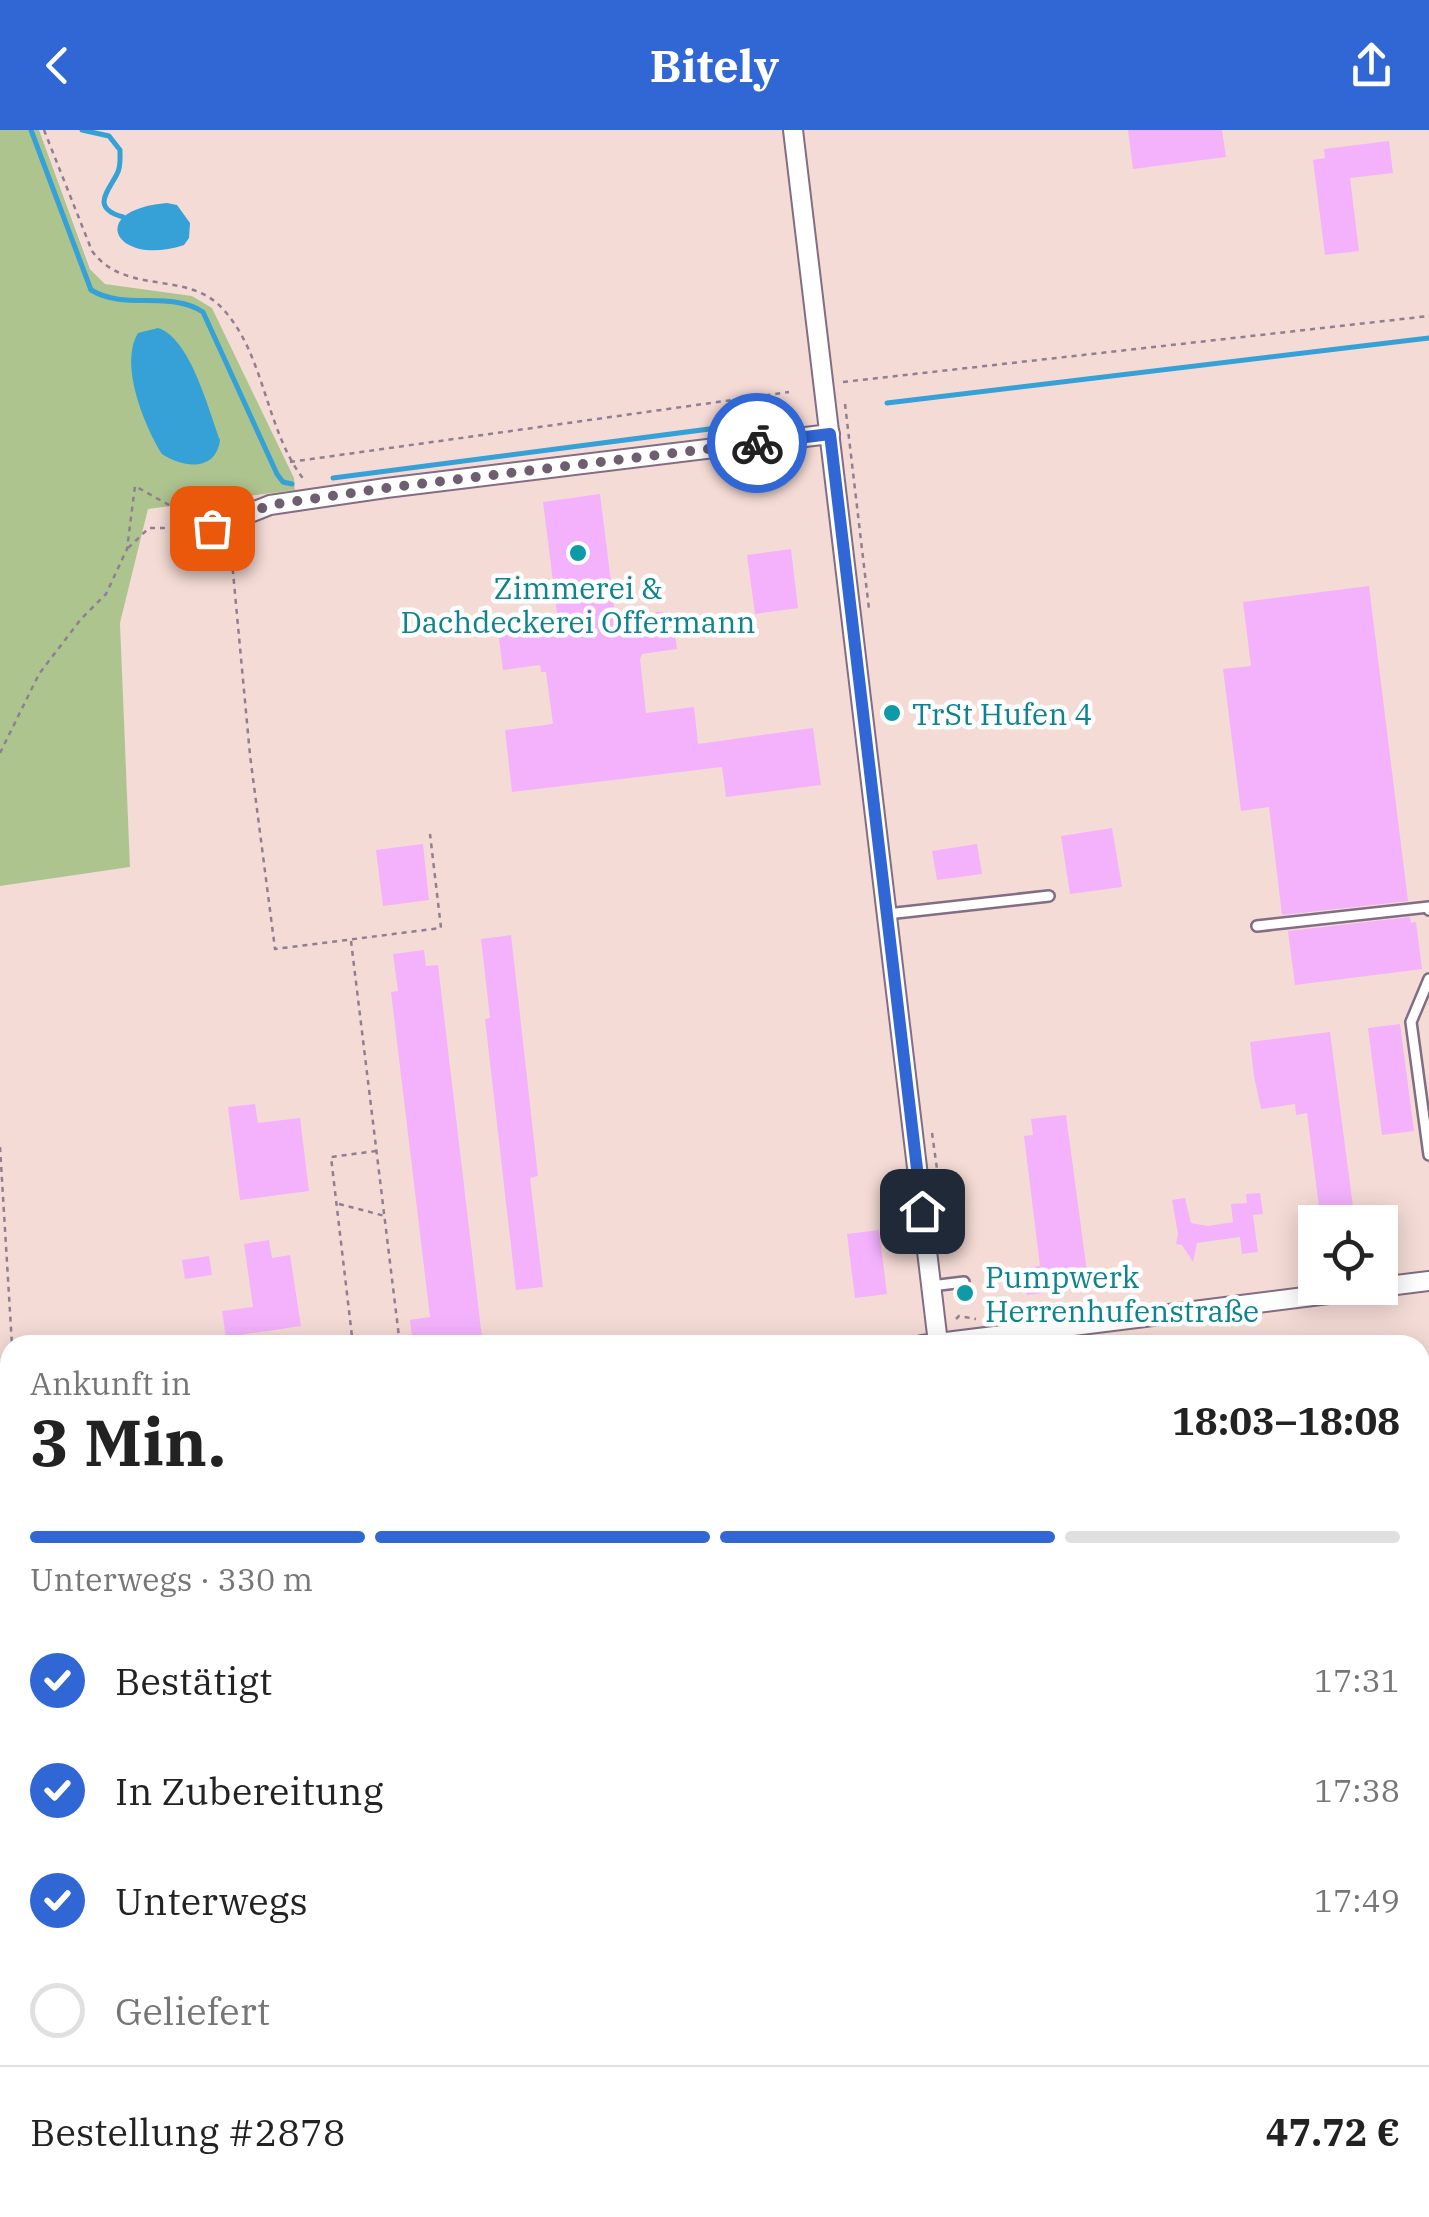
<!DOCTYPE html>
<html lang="de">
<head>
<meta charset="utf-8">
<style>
  body { margin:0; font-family:"IBM Plex Serif",serif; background:#f2f2f2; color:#222; height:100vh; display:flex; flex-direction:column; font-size:38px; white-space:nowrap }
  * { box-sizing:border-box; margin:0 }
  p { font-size:32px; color:#767676 }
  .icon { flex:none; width:55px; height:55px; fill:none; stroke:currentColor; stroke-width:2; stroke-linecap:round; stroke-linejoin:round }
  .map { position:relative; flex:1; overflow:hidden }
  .panel { position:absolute; left:0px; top:1205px; width:1430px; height:882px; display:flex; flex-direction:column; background:#fff; border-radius:30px 30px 0 0; box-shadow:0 5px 25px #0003 }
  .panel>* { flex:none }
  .buttons { position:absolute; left:1298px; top:1075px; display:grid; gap:20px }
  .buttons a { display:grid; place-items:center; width:100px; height:100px; border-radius:0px; background:#fff; box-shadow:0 5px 25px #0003; font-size:50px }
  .pin { position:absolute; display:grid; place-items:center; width:85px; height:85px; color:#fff; margin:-42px; border-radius:20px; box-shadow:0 5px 15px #0006 }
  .courier { position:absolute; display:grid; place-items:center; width:100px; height:100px; margin:-50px; border:8px solid #3167d5; border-radius:50%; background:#fff; color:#222; box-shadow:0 2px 12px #0007 }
  .summary em { font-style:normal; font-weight:800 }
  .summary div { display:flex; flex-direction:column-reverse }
  .summary { display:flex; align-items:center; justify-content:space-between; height:170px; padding:0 30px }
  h1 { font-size:65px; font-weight:800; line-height:75px }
  .bar { display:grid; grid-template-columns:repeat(4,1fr); gap:15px 10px; align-content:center; height:120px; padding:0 30px }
  .bar i { height:12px; border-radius:8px; background:#e0e0e0 }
  .bar .current { background:#3167d5 }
  .bar p { grid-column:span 4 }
  .line { display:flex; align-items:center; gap:25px; padding:0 30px; border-top:2px solid #e0e0e0 }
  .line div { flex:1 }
  ol { padding:0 30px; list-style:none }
  li { display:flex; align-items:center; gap:30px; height:110px }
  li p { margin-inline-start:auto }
  li .icon { padding:10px; border-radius:50%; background:#3167d5; color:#fff; stroke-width:4 }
  li:last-child { color:#767676 }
  li i { width:55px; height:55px; border:5px solid #e0e0e0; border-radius:50% }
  header { display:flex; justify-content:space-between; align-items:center; height:130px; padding:0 30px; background:#3167d5; color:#fff; font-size:45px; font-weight:800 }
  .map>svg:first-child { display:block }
  .commercial { fill:#f5dbd5; fill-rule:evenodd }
  .green { fill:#aec48f }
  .water { fill:#35a1d7 }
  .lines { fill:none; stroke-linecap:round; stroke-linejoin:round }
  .stream { stroke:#35a1d7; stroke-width:5 }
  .building { fill:#f4b2fd }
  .lane-casing { stroke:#826d84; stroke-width:14 }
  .street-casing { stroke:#826d84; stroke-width:22 }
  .path { stroke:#907f92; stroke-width:2.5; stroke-dasharray:5 5; stroke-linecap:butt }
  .lane { stroke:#fff; stroke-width:9 }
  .street { stroke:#fff; stroke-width:18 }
  .done { stroke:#6d5f6f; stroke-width:10; stroke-dasharray:0 18 }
  .route { stroke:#3167d5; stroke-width:12 }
  .culture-dot { fill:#0f9aa8; stroke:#fff; stroke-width:4 }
  .labels { text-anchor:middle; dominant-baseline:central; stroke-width:9; stroke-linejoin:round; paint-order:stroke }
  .culture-label { font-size:30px; fill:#0d838f; stroke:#fff; text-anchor:start }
</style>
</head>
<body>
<header><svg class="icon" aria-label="back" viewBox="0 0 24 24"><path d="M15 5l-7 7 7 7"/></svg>Bitely<svg class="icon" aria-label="share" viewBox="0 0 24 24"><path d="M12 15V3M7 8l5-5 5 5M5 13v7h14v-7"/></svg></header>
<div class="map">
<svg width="1429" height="2087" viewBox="0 0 1429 2087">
  <rect width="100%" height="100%" fill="#fae2fd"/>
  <path class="commercial" d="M39 0H1429V2087H450L448 2078H1420V1215H10V1334H0V756L130 737 120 493 148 379 295 359 294 348 212 178 192 166 105 154 91 139ZM1315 1092H1380V1158H1315Z"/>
  <g class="green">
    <polygon points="0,0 39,0 90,139 105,154 192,166 212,178 294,348 295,360 148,379 120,493 130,737 0,756"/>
    <polygon points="0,1334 10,1334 10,1740 0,1742"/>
    <polygon points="213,2078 448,2078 450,2087 215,2087"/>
  </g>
  <g class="water">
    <path d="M167 73 177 75 190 93 189 108 184 115C116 138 84 80 167 73Z"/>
    <path d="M158 198C190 208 208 278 220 310 216 342 183 338 162 324 144 295 119 234 138 203Z"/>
  </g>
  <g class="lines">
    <g class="stream">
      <path d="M31 0 91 160C126 181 170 160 203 182L277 344 283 352 292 354"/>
      <path d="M82 0 109 6 120 20C120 29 121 37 117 44 107 63 91 78 123 87"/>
      <polyline points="887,273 1429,208"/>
      <polyline points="333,348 786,289"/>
    </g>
  </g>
  <g class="building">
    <polygon points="1128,0 1222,0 1226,27 1133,39"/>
    <polygon points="1389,11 1393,43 1350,48 1359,121 1325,125 1313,30 1325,28 1324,19"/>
    <polygon points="600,364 616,492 645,488 657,482 666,482 673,487 677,519 642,524 640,529 646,583 694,577 698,614 813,598 821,655 726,667 722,637 512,662 505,600 553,594 546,542 541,542 540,535 503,540 499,509 502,504 514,499 530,503 559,499 543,372"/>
    <polygon points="791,419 798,478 755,484 747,425"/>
    <polygon points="1369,456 1408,771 1282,785 1269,677 1241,681 1223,539 1251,536 1243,472"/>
    <polygon points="1112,698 1122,757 1070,764 1061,706"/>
    <polygon points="423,714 429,770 383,776 376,720"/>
    <polygon points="977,714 982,744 937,750 932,721"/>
    <polygon points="1410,787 1411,793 1416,792 1422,839 1295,855 1288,801"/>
    <polygon points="511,805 538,1046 530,1048 543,1157 516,1160 485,889 490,888 481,809"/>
    <polygon points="424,820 426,836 438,835 482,1208 413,1215 410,1190 430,1187 391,862 398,861 393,824"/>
    <polygon points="1400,894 1414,1001 1382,1005 1368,898"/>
    <polygon points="1330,902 1355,1092 1321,1092 1307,983 1296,985 1295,974 1261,979 1254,946 1250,912"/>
    <polygon points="255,974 258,993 300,988 309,1061 240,1070 228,977"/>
    <polygon points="1066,985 1089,1157 1027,1165 1024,1138 1040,1136 1024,1006 1033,1005 1031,989"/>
    <polygon points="1260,1063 1263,1084 1253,1085 1258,1122 1242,1124 1240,1107 1197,1113 1193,1132 1182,1115 1176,1114 1178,1104 1172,1070 1185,1068 1191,1093 1208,1096 1233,1092 1231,1074 1247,1073 1246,1064"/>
    <polygon points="879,1100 887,1164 855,1168 847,1104"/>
    <polygon points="269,1110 272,1128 290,1125 301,1196 226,1207 222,1181 253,1177 244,1114"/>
    <polygon points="209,1126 212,1145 185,1149 182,1130"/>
  </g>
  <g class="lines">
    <defs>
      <g id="lane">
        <polyline points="887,784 1049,766"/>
        <polyline points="1257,796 1429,777 1429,780"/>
        <polyline points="1429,849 1411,892 1429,1025"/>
        <polyline points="931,1156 964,1152"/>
        <polyline points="1149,2078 1151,2087"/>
      </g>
      <g id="street">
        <polyline points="793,0 938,1213"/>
        <polyline points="212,398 270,375 386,358 830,304"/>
        <polyline points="1380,1157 1429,1151"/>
        <polyline points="922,1215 1376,1158"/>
      </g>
    </defs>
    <use href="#lane" class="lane-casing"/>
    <use href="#street" class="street-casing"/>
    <g class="path">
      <path d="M44 0 92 121C125 166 187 140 222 178 266 225 265 301 305 351"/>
      <polyline points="843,252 1429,186"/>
      <polyline points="845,274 869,479"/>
      <polyline points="290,332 789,262"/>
      <polyline points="225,410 233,442 250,625 275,819 441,798 430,704"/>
      <polyline points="128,418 149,398 192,398"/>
      <polyline points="0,623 39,544 81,489 106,464 127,419 135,356 194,389"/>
      <polyline points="351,811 400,1215"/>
      <polyline points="932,1003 948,1118 946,1124"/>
      <polyline points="0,1017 12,1215"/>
      <polyline points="339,1074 385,1086"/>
      <polyline points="956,1189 959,1186 976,1189"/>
      <polyline points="353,1215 331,1027 376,1021"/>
      <polyline points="0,1323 10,1322"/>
      <polyline points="0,1631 4,1643 10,1648"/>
    </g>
    <use href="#lane" class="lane"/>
    <use href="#street" class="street"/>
  </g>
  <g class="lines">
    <polyline class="done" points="212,398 270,375 386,358 757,313"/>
    <polyline class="route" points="757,313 830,304 922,1081"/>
  </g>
  <g class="culture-dot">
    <circle cx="578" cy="423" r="10"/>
    <circle cx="892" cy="583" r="10"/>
    <circle cx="965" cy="1163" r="10"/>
  </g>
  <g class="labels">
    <g class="culture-label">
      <text x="578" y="457" text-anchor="middle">Zimmerei &amp;<tspan x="578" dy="34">Dachdeckerei Offermann</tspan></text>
      <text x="912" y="583">TrSt Hufen 4</text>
      <text x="985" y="1146">Pumpwerk<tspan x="985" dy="34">Herrenhufenstraße</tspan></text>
    </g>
  </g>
</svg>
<div class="buttons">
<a><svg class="icon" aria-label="locate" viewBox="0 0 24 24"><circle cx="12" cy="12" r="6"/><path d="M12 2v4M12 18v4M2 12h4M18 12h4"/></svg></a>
</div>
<div class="pin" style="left:212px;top:398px;background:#ea580c"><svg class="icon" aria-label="bag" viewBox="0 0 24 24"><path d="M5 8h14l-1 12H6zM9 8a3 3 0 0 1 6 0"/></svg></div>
<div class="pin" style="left:922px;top:1081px;background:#1f2937"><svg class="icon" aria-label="home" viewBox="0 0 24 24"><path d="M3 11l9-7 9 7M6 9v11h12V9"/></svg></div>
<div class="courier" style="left:757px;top:313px"><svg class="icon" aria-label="bike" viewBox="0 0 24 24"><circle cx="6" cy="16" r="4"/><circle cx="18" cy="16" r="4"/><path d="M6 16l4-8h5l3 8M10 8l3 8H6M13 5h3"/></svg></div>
<section class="panel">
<div class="summary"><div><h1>3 Min.</h1><p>Ankunft in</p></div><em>18:03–18:08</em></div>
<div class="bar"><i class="current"></i><i class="current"></i><i class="current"></i><i></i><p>Unterwegs · 330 m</p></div>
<ol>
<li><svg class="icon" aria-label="check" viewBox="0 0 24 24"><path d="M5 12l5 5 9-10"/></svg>Bestätigt<p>17:31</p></li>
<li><svg class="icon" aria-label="check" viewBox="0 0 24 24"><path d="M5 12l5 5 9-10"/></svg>In Zubereitung<p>17:38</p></li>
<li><svg class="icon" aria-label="check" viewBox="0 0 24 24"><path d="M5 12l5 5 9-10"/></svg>Unterwegs<p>17:49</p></li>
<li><i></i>Geliefert</li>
</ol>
<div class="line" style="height:130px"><div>Bestellung #2878</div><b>47.72 €</b></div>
</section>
</div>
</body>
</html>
